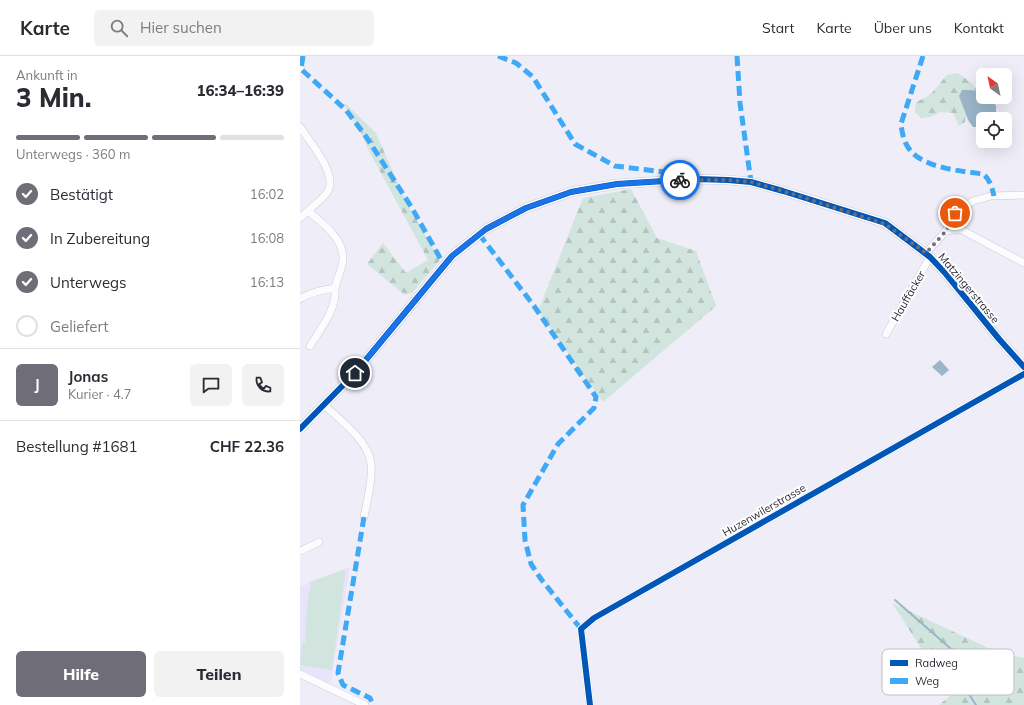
<!DOCTYPE html>
<html lang="de">
<head>
<meta charset="utf-8">
<style>
  body { margin:0; font-family:Mulish,sans-serif; background:#f2f2f3; color:#2b2b33; height:100vh; display:flex; flex-direction:column; font-size:15px; white-space:nowrap }
  * { box-sizing:border-box; margin:0 }
  p { font-size:13px; color:#7c7c81 }
  .icon { flex:none; width:22px; height:22px; fill:none; stroke:currentColor; stroke-width:2; stroke-linecap:round; stroke-linejoin:round }
  .map { position:relative; flex:1; overflow:hidden }
  .side { display:flex; flex-direction:column; background:#fff; width:300px }
  .side>* { flex:none }
  .needle { width:26px; rotate:327deg }
  .tools { position:absolute; left:676px; top:12px; display:grid; gap:8px }
  .tools a { display:grid; place-items:center; width:36px; height:36px; border-radius:6px; background:#fff; box-shadow:0 4px 16px #0002; font-size:20px }
  .pin { position:absolute; display:grid; place-items:center; width:34px; height:34px; color:#fff; margin:-17px; border:2px solid #fff; border-radius:50%; box-shadow:0 1px 4px #0007 }
  .courier { position:absolute; display:grid; place-items:center; width:40px; height:40px; margin:-20px; border:3px solid #1a73e8; border-radius:50%; background:#fff; color:#222; box-shadow:0 1px 5px #0007 }
  .headline em { font-style:normal; font-weight:800 }
  .headline div { display:flex; flex-direction:column-reverse }
  .headline { display:flex; align-items:center; justify-content:space-between; height:68px; padding:0 16px }
  h1 { font-size:26px; font-weight:800; line-height:30px }
  .bar { display:grid; grid-template-columns:repeat(4,1fr); gap:6px 4px; align-content:center; height:48px; padding:0 16px }
  .bar i { height:5px; border-radius:3px; background:#e1e1e2 }
  .bar .selected { background:#6f6e78 }
  .bar p { grid-column:span 4 }
  .line { display:flex; align-items:center; gap:10px; padding:0 16px; border-top:1px solid #e1e1e2 }
  .line div { flex:1 }
  .round { display:grid; place-items:center; flex:none; width:42px; height:42px; border-radius:6px; background:#f2f2f3 }
  ol { padding:0 16px; list-style:none }
  li { display:flex; align-items:center; gap:12px; height:44px }
  li p { margin-inline-start:auto }
  li .icon { padding:4px; border-radius:50%; background:#6f6e78; color:#fff; stroke-width:4 }
  li:last-child { color:#7c7c81 }
  li i { width:22px; height:22px; border:2px solid #e1e1e2; border-radius:50% }
  .primary-button { display:flex; gap:8px; margin-top:auto; padding:8px 16px }
  .primary-button a { flex:1; height:46px; border-radius:6px; background:#6f6e78; color:#fff; font-size:16px; font-weight:800; line-height:46px; text-align:center }
  .primary-button a+a { background:#f2f2f3; color:#2b2b33 }
  header { display:flex; align-items:center; gap:24px; box-sizing:border-box; height:56px; padding:0 20px; background:#fff; border-bottom:1px solid #e1e1e2 }
  header strong { font-size:19px }
  nav { display:flex; gap:22px; margin-inline-start:auto; font-size:14px }
  .search { width:280px; height:36px; background:#f2f2f3; display:flex; align-items:center; gap:10px; box-sizing:border-box; padding:0 14px; border-radius:6px; color:#7c7c81; font-size:15px }
  main { display:flex; flex:1; min-height:0 }
  .map>svg:first-child { display:block }
  .built { fill:#e7e4fb }
  .forest { fill:url(#forest-firs) }
  .garden { fill:#d1e5de }
  .water { fill:#9bb5c9 }
  .lines { fill:none; stroke-linecap:round; stroke-linejoin:round }
  .stream { stroke:#9bb5c9; stroke-width:2 }
  .minor-casing { stroke:#cbcad4; stroke-width:8 }
  .tertiary-casing { stroke:#cbcad4; stroke-width:10 }
  .minor { stroke:#fcfcfe; stroke-width:7 }
  .tertiary { stroke:#fcfcfe; stroke-width:9 }
  .quiet { stroke:#3fa9f5; stroke-width:5; stroke-dasharray:10 5; stroke-linecap:butt }
  .cycleway-casing { stroke:#fff; stroke-width:8 }
  .cycleway { stroke:#0057b8; stroke-width:6 }
  .done { stroke:#6f6e78; stroke-width:4; stroke-dasharray:0 7.2 }
  .route { stroke:#1a73e8; stroke-width:5 }
  .labels { text-anchor:middle; dominant-baseline:central; stroke-width:4; stroke-linejoin:round; paint-order:stroke }
  .street-label { font-size:11px; fill:#2b2933; stroke:#fff }
  .key { fill:#fff; stroke:#bfbfc2; stroke-width:1 }
  .key-label { font-size:11px; fill:#2b2933 }
</style>
</head>
<body>
<header>
<strong>Karte</strong>
<div class="search"><svg class="icon" aria-label="search" viewBox="0 0 24 24"><circle cx="10" cy="10" r="6"/><path d="M15 15l6 6"/></svg>Hier suchen</div>
<nav><a>Start</a><a>Karte</a><a>Über uns</a><a>Kontakt</a></nav>
</header>
<main>
<section class="side">
<div class="headline"><div><h1>3 Min.</h1><p>Ankunft in</p></div><em>16:34–16:39</em></div>
<div class="bar"><i class="selected"></i><i class="selected"></i><i class="selected"></i><i></i><p>Unterwegs · 360 m</p></div>
<ol>
<li><svg class="icon" aria-label="check" viewBox="0 0 24 24"><path d="M5 12l5 5 9-10"/></svg>Bestätigt<p>16:02</p></li>
<li><svg class="icon" aria-label="check" viewBox="0 0 24 24"><path d="M5 12l5 5 9-10"/></svg>In Zubereitung<p>16:08</p></li>
<li><svg class="icon" aria-label="check" viewBox="0 0 24 24"><path d="M5 12l5 5 9-10"/></svg>Unterwegs<p>16:13</p></li>
<li><i></i>Geliefert</li>
</ol>
<div class="line" style="height:72px"><b class="round" style="background:#6f6e78;color:#fff">J</b><div><b>Jonas</b><p>Kurier · 4.7</p></div><a class="round"><svg class="icon" aria-label="chat" viewBox="0 0 24 24"><path d="M4 5h16v11H9l-5 4z"/></svg></a><a class="round"><svg class="icon" aria-label="phone" viewBox="0 0 24 24"><path d="M5 4h4l2 5-3 2q2 4 5 5l2-3 5 2v4C11 20 4 13 5 4z"/></svg></a></div>
<div class="line" style="height:52px"><div>Bestellung #1681</div><b>CHF 22.36</b></div>
<div class="primary-button"><a>Hilfe</a><a>Teilen</a></div>
</section>
<div class="map">
<svg width="724" height="649" viewBox="0 0 724 649">
  <defs>
    <pattern id="forest-firs" width="22" height="20" patternUnits="userSpaceOnUse"><rect width="22" height="20" fill="#d1e5de"/><path d="M5 1l3.5 6h-7zM16 11l3.5 6h-7z" fill="#b4c4bf"/></pattern>
  </defs>
  <rect width="100%" height="100%" fill="#eeedf8"/>
  <polygon class="built" points="50,511 31,624 27,627 0,614 0,531 11,525"/>
  <g class="forest">
    <path d="M658 17 673 28 677 34H668L660 40 666 60 665 66 659 70 653 57 640 56 630 61 621 62 615 56 616 46C633 40 636 31 647 19Z"/>
    <polygon points="45,47 76,77 107,148 140,204 112,237 105,239 67,208 83,187 106,217 128,204 69,95 59,73 44,49"/>
    <polygon points="331,133 357,182 396,195 416,250 303,346 238,255 283,142"/>
    <polygon points="592,547 699,597 724,602 724,649 639,649 651,639"/>
  </g>
  <polygon class="garden" points="46,513 32,614 0,609 2,587 5,587 7,549 11,526"/>
  <g class="water">
    <polygon points="662,34 668,34 683,35 683,41 691,41 696,50 696,57 691,63 683,63 683,68 679,71 673,71 668,64 659,40"/>
    <polygon points="640,304 649,314 642,320 632,311"/>
  </g>
  <g class="lines">
    <polyline class="stream" points="595,544 658,599 660,624 676,649"/>
    <defs>
      <g id="minor">
        <polyline points="0,13 1,13"/>
        <path d="M0 71C9 85 38 118 28 135 24 142 14 149 8 155"/>
        <path d="M0 162 8 155C23 168 44 182 43 204 42 213 37 223 35 232 23 234 10 236 0 243"/>
        <polyline points="646,175 660,173 724,207"/>
        <polyline points="626,197 646,175 655,157 673,145 691,140 724,139"/>
        <polyline points="586,278 630,201"/>
        <path d="M10 290C21 272 37 253 35 232"/>
        <path d="M24 349C40 364 69 385 71 408 73 424 67 445 64 461"/>
        <polyline points="0,495 19,486"/>
        <polyline points="0,618 65,649"/>
        <polyline points="290,649 281,573 294,562 724,318"/>
      </g>
      <polyline id="tertiary" points="0,373 55,317 152,200 186,173 226,152 271,136 317,128 396,123 428,124 451,126 483,135 585,167 630,201 646,218 699,283 724,311"/>
    </defs>
    <use href="#minor" class="minor-casing"/>
    <use href="#tertiary" class="tertiary-casing"/>
    <use href="#minor" class="minor"/>
    <use href="#tertiary" class="tertiary"/>
    <g class="quiet">
      <polyline points="3,0 1,13 46,54 65,79 112,152 144,209"/>
      <polyline points="198,0 216,7 233,21 275,88 315,110 389,119 392,120"/>
      <polyline points="437,0 440,47 451,126"/>
      <path d="M623 0 601 68C602 77 604 87 610 94 624 112 661 115 683 118 690 123 692 132 694 140"/>
      <polyline points="179,178 234,250 296,341 294,352 258,388 223,449 225,484 231,508 241,523 281,573"/>
      <polyline points="64,461 38,617 43,629 70,642 73,649"/>
    </g>
    <defs>
      <g id="cycleway">
        <polyline points="0,373 55,317 152,200 186,173 226,152 271,136 317,128 396,123 428,124 451,126 483,135 585,167 630,201 646,218 699,283 724,311"/>
        <polyline points="290,649 281,573 294,562 724,318"/>
      </g>
    </defs>
    <use href="#cycleway" class="cycleway-casing"/>
    <use href="#cycleway" class="cycleway"/>
  </g>
  <g class="lines">
    <polyline class="done" points="380,124 428,124 451,126 483,135 585,168 626,197 646,175 655,157"/>
    <polyline class="route" points="55,317 152,200 186,173 226,152 271,136 317,128 380,124"/>
  </g>
  <g class="labels">
    <g class="street-label">
      <text transform="translate(669 232) rotate(50)">Matzingerstrasse</text>
      <text transform="translate(608 240) rotate(-60)">Hauffäcker</text>
      <text transform="translate(464 454) rotate(-30)">Huzenwilerstrasse</text>
    </g>
  </g>
  <rect x="582" y="593" width="132" height="46" rx="6" class="key"/>
  <rect x="590" y="604" width="18" height="6" fill="#0057b8"/>
  <rect x="590" y="622" width="18" height="6" fill="#3fa9f5"/>
  <g class="key-label">
    <text x="615" y="611">Radweg</text>
    <text x="615" y="629">Weg</text>
  </g>
</svg>
<div class="tools">
<a><svg class="needle" viewBox="-14 -14 28 28"><path d="M0-13l5 13h-10z" fill="#e53935"/><path d="M0 13l5-13h-10z" fill="#7c7c81"/></svg></a>
<a><svg class="icon" aria-label="locate" viewBox="0 0 24 24"><circle cx="12" cy="12" r="6"/><path d="M12 2v4M12 18v4M2 12h4M18 12h4"/></svg></a>
</div>
<div class="pin" style="left:655px;top:157px;background:#ea580c"><svg class="icon" aria-label="bag" viewBox="0 0 24 24"><path d="M5 8h14l-1 12H6zM9 8a3 3 0 0 1 6 0"/></svg></div>
<div class="pin" style="left:55px;top:317px;background:#1f2937"><svg class="icon" aria-label="home" viewBox="0 0 24 24"><path d="M3 11l9-7 9 7M6 9v11h12V9"/></svg></div>
<div class="courier" style="left:380px;top:124px"><svg class="icon" aria-label="bike" viewBox="0 0 24 24"><circle cx="6" cy="16" r="4"/><circle cx="18" cy="16" r="4"/><path d="M6 16l4-8h5l3 8M10 8l3 8H6M13 5h3"/></svg></div>
</div>
</main>
</body>
</html>
